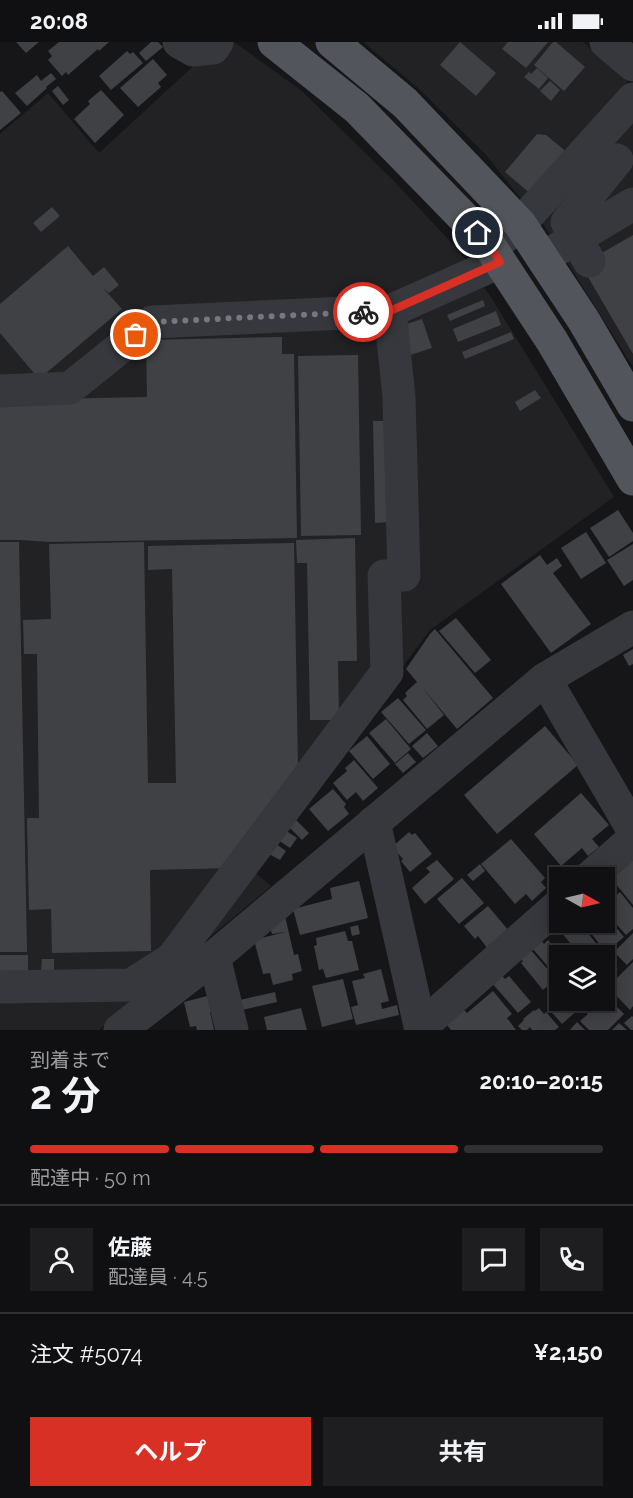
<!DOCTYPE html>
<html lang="ja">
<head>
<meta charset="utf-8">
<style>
  body { margin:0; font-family:Raleway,"Noto Sans JP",sans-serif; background:#1e1e20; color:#f1f3f6; height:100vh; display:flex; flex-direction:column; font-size:22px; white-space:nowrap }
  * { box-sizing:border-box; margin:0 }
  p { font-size:20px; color:#9c9d9f }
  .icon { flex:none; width:33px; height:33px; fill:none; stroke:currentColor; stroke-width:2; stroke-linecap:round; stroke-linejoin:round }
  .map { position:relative; height:988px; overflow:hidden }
  .panel { display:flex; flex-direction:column; background:#101012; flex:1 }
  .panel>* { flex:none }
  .needle { width:39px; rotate:98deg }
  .fabs { position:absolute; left:549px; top:825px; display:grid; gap:12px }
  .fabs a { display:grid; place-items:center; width:66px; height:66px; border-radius:0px; background:#101012; box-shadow:0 3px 15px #0003,0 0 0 2px #303032; font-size:30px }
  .pin { position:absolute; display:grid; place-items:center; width:51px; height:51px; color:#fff; margin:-26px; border:3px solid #fff; border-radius:50%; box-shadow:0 2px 6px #0007 }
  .courier { position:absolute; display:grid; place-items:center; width:60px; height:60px; margin:-30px; border:4px solid #d93025; border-radius:50%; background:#fff; color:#222; box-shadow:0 2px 8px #0007 }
  .headline em { font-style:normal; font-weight:700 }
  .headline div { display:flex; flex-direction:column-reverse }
  .headline { display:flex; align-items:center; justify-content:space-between; height:102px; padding:0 30px }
  h1 { font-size:39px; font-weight:700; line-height:45px }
  .bar { display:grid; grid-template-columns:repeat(4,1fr); gap:9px 6px; align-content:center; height:72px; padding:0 30px }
  .bar i { height:8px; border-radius:4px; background:#303032 }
  .bar .on { background:#d93025 }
  .bar p { grid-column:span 4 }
  .line { display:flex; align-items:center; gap:15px; padding:0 30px; border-top:2px solid #303032 }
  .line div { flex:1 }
  .round { display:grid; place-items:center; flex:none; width:63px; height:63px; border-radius:0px; background:#1e1e20 }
  .primary-button { display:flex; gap:12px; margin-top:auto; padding:12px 30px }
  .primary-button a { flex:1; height:69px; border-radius:0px; background:#d93025; color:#fff; font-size:24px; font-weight:700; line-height:69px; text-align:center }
  .primary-button a+a { background:#1e1e20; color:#f1f3f6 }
  .status { display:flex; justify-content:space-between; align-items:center; height:42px; padding:0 30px; background:#101012; direction:ltr }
  .status svg { height:16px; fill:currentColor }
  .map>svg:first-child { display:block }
  .built { fill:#222225 }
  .building { fill:#404145 }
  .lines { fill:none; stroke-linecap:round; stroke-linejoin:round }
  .minor { stroke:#37383d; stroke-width:33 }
  .major { stroke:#53555c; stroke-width:33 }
  .minor-bridge { stroke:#37383d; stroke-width:33 }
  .done { stroke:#757880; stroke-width:6; stroke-dasharray:0 10.8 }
  .route { stroke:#d93025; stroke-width:8 }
</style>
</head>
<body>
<div class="status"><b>20:08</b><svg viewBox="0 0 49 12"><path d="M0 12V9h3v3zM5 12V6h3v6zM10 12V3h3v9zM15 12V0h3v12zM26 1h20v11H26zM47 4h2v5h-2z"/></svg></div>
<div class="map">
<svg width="633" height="988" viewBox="0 0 633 988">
  <rect width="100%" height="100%" fill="#161618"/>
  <g class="built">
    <polygon points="229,0 234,0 302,49 393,138 460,210 491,255 614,455 430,588 251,827 271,844 99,988 0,988 0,92 48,51 99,111 202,16"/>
    <polygon points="363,0 583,0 627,39 626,51 526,163 487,114 418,46"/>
    <polygon points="633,75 633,325 542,180"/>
  </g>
  <g class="building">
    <polygon points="16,0 39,0 26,11"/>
    <polygon points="59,0 109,0 99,9 98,7 68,33 66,30 62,34 48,18 52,14 48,9"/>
    <polygon points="151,0 158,0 163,5 146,19 139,11"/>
    <polygon points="460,0 496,31 476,54 440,23"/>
    <polygon points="508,0 548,0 526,26 502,7"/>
    <polygon points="553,0 556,0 585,25 564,49 534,23"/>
    <polygon points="127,9 130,12 133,10 143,21 111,48 99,34"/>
    <polygon points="153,17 167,33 158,41 161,45 138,65 120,46"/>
    <polygon points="537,26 548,36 539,47 524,35 529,30 531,32"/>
    <polygon points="51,31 56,37 46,45 47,46 27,64 15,51 37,33 41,39"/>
    <polygon points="550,39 560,48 551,59 540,49"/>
    <polygon points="58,44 69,58 63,63 52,49"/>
    <polygon points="101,48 124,73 95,101 74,77 90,62 88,59"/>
    <polygon points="2,49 21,71 0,88 0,50"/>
    <polygon points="537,92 546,93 568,111 532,153 505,130"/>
    <polygon points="52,165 60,174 41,190 33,181"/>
    <polygon points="633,193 633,312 581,223"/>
    <polygon points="68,204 93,234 104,225 119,243 109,251 102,245 122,267 39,337 0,291 0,262"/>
    <polygon points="483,258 485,264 450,279 447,273"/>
    <polygon points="496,269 501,283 458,300 453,287"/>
    <polygon points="422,277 432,306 401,316 401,284"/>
    <polygon points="511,290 514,297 465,317 462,310"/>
    <polygon points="282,295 282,312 294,312 297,496 49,500 22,498 0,498 0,358 147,355 146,298"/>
    <polygon points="358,313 361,493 301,494 298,314"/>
    <polygon points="535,348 541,356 520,369 515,360"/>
    <polygon points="373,379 389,379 390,480 375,481"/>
    <polygon points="618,468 633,491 633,499 609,515 590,486"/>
    <polygon points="586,490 606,521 581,537 561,506"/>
    <polygon points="355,496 357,619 338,619 339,678 310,678 307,521 297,521 296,498"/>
    <polygon points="0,500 19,500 27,910 0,910"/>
    <polygon points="144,500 148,741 176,741 172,527 148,528 148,504 294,501 298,726 233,826 150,828 151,909 52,911 51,867 29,868 27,776 39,776 37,612 24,612 23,578 51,577 49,502"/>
    <polygon points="633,502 633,538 624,544 607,518"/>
    <polygon points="540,513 547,523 557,516 562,524 553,531 591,582 551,611 501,542"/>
    <polygon points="456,576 491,618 475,631 439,589"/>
    <polygon points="435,587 493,656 457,687 422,645 444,673 427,687 403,658 407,654 405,651 417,640 406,627 430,592"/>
    <polygon points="633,607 633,622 629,624 623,613"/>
    <polygon points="398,656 426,688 409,702 381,670"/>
    <polygon points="386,677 411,707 395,721 369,691"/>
    <polygon points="545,684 578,723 497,792 464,753"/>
    <polygon points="427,691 438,704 423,716 412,704"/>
    <polygon points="367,694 390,722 373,737 349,709"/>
    <polygon points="408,711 416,720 403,731 395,722"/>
    <polygon points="354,718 378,746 363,759 356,750 347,758 333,741 347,729 345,726"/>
    <polygon points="333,747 346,762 344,765 349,772 328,789 309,767"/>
    <polygon points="581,751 609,783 592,797 599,805 588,814 582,806 561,824 534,792"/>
    <polygon points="293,775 309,791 302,798 286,782"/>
    <polygon points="285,788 297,796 290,806 278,798"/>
    <polygon points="409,790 412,793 415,791 432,812 410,830 401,819 403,817 392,805"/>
    <polygon points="511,797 545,836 541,840 546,846 532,859 526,852 515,862 481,822"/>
    <polygon points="276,802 286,809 280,818 269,812"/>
    <polygon points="631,817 633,819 633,863 610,835"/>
    <polygon points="437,818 454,837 425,862 412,846 430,830 426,826"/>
    <polygon points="480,822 485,829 473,839 467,833"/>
    <polygon points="462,836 484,861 459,882 437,857"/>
    <polygon points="359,839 368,876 300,893 293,867 332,857 330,846"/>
    <polygon points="620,850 633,866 633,887 626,893 604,868 604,863"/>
    <polygon points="488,864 509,889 488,907 478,894 475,897 464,884"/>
    <polygon points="604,871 624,895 606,910 582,880 604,880"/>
    <polygon points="285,874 294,913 298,912 302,929 292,932 293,938 273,943 270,931 263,932 254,898 285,890 272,892 270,886"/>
    <polygon points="570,880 579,880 599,905 589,914 581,914 560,889"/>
    <polygon points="358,883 360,892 352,894 350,885"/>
    <polygon points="345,889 348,899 352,899 359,928 326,936 323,927 319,928 314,904 317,903 316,896"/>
    <polygon points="633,891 633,917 627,923 614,910"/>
    <polygon points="541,898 544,902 548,898 561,914 560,914 560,932 557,935 532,906"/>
    <polygon points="529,906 556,937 543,948 521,921 523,919 519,915"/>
    <polygon points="602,909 618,927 604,938 604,914 597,914"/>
    <rect x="0" y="913" width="28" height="17"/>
    <polygon points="42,917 54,917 54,930 41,930"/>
    <polygon points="633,920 633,964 630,968 608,945"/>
    <polygon points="381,927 389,959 381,961 382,967 397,963 399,973 356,983 351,965 358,963 352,939 365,936 363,932"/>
    <polygon points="501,932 505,937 509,934 531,960 518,971 491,940"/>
    <polygon points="343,937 353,977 322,985 312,944"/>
    <polygon points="493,949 512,972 507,976 516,988 451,988 447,983 464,968 467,971"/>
    <polygon points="560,949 560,958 575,958 581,965 562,982 548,966 552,962 548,958"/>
    <polygon points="275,950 277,960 242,968 240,958"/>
    <polygon points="604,952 624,972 608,988 589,988 580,979 588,972 584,968 594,958 604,958"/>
    <polygon points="211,953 214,969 210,970 214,988 197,988 196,984 190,985 184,960"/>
    <polygon points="301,966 307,988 267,988 264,975"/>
    <polygon points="539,966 544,972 546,970 559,985 555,988 532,988 530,985 527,988 522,988 518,984 524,978 523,977 534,968 535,969"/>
    <polygon points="632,974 633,975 633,988 631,988 624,981"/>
    <polygon points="577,980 585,988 570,988"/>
    <polygon points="619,981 627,988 612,988"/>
  </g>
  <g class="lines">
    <g class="minor">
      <polyline points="179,0 193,8 213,6 217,0"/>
      <polyline points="606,0 633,23"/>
      <polyline points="491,206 520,182 633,57"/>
      <polyline points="543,216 633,162"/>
      <polyline points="0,349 70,346 152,280 390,269 500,220"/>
      <polyline points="545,637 633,788"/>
      <polyline points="374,780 421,988"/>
      <polyline points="589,836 633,797"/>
      <polyline points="214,915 232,988"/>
      <polyline points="0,945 131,943 172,917 387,630 384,534 404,533 399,355 390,269"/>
      <polyline points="421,985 560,862"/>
      <polyline points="120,988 214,915 545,637 633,585"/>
    </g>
    <g class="major">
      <polyline points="274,0 357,66 464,176 491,206 552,299 633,437"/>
      <polyline points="332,0 405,61 520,182 584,279 633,363"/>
    </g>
    <polyline class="minor-bridge" points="589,219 567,180 617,118"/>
  </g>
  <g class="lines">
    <polyline class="done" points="136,293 152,280 363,270"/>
    <polyline class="route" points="363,270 390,269 500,220 491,206 478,191"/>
  </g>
</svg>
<div class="fabs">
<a><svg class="needle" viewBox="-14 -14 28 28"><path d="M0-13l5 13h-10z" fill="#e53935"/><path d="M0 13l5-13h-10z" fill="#9c9d9f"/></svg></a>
<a><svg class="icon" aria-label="layers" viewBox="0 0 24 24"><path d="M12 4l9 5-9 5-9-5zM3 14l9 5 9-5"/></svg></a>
</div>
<div class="pin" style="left:136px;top:293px;background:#ea580c"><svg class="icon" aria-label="bag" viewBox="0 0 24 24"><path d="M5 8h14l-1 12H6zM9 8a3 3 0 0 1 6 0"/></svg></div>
<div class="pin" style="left:478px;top:191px;background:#1f2937"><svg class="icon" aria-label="home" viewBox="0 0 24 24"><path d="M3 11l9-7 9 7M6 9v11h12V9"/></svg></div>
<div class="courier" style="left:363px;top:270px"><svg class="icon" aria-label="bike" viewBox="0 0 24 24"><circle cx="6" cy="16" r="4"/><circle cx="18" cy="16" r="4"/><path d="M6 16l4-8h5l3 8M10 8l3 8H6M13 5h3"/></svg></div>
</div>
<section class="panel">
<div class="headline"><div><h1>2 分</h1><p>到着まで</p></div><em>20:10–20:15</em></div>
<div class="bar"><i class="on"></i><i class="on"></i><i class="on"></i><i></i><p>配達中 · 50 m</p></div>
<div class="line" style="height:108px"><a class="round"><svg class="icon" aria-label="person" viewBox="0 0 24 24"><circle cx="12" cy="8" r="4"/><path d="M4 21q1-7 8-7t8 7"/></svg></a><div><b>佐藤</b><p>配達員 · 4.5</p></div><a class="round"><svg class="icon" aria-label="chat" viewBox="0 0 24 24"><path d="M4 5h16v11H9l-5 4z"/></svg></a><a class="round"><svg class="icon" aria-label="phone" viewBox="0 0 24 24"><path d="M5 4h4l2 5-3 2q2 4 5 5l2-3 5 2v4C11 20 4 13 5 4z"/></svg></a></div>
<div class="line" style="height:78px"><div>注文 #5074</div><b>¥2,150</b></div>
<div class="primary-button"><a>ヘルプ</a><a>共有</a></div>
</section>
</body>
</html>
